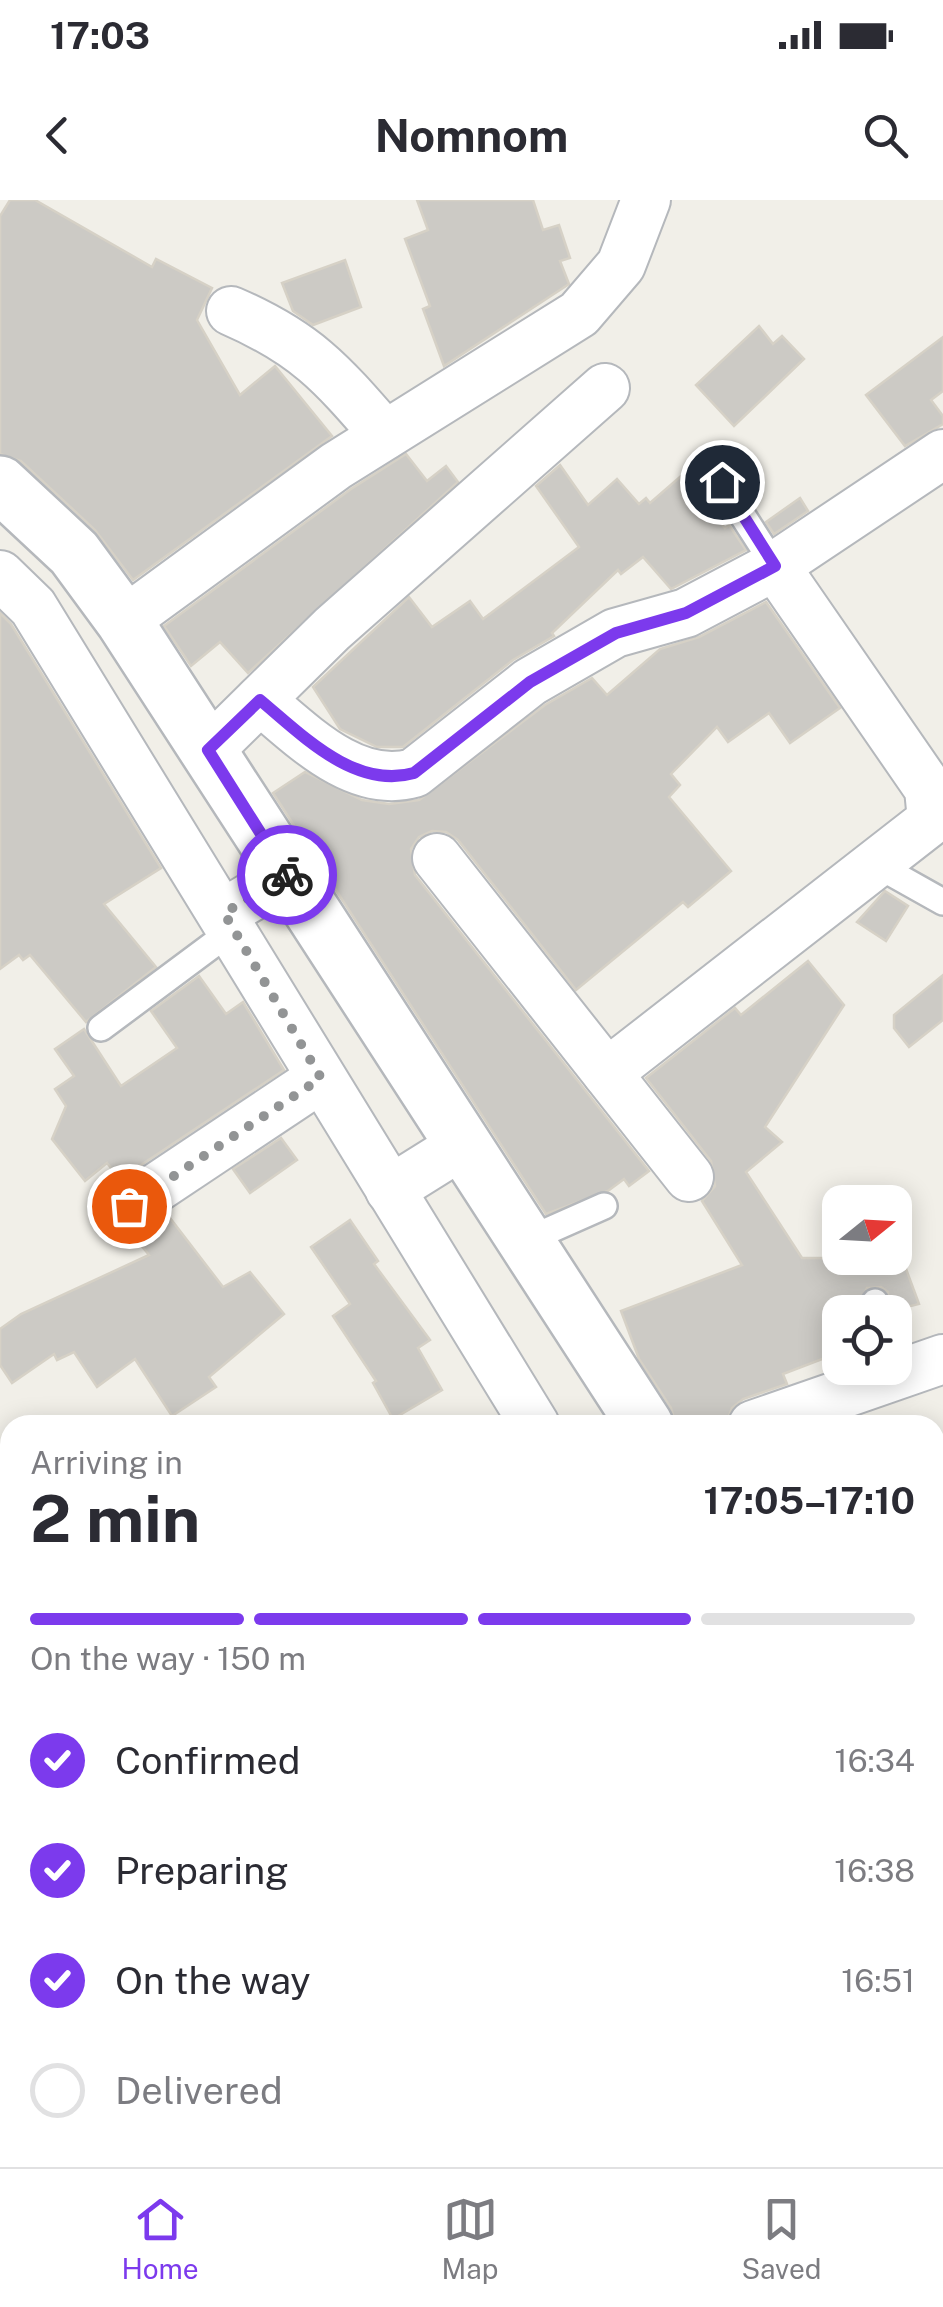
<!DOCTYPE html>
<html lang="en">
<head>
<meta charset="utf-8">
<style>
  body { margin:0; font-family:"Public Sans",sans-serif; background:#f7f7f7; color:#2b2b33; height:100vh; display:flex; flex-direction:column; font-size:38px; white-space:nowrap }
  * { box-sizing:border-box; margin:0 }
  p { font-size:32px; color:#7c7c81 }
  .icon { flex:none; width:55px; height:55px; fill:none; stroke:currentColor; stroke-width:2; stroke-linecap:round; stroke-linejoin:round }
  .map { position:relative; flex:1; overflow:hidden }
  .side { position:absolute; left:0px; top:1215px; width:945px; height:752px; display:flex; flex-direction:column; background:#fff; border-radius:30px 30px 0 0; box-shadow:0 5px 25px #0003 }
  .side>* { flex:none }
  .needle { width:65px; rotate:72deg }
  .controls { position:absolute; left:822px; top:985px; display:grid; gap:20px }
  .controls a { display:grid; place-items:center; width:90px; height:90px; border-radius:20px; background:#fff; box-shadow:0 5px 25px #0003; font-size:50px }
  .pin { position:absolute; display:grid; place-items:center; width:85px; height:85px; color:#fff; margin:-42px; border:5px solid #fff; border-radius:50%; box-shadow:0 2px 10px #0007 }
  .courier { position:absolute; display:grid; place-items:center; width:100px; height:100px; margin:-50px; border:8px solid #7c3aed; border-radius:50%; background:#fff; color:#222; box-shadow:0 2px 12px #0007 }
  .head em { font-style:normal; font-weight:700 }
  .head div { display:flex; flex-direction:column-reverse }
  .head { display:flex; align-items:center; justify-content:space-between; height:170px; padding:0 30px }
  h1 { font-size:65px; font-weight:700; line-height:75px }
  .bar { display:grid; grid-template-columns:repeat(4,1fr); gap:15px 10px; align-content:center; height:120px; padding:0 30px }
  .bar i { height:12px; border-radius:8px; background:#e1e1e2 }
  .bar .selected { background:#7c3aed }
  .bar p { grid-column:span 4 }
  ol { padding:0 30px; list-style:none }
  li { display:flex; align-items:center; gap:30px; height:110px }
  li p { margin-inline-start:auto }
  li .icon { padding:10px; border-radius:50%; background:#7c3aed; color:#fff; stroke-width:4 }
  li:last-child { color:#7c7c81 }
  li i { width:55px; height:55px; border:5px solid #e1e1e2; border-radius:50% }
  .status { display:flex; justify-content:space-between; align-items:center; height:70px; padding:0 50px; background:#fff; direction:ltr }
  .status svg { height:28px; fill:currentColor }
  header { display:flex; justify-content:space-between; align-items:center; height:130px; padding:0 30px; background:#fff; font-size:45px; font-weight:700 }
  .tabs { display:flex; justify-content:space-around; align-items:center; height:140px; border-top:2px solid #e1e1e2; background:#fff; font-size:28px; color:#7c7c81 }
  .tabs a { display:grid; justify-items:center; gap:5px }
  .tabs .selected { color:#7c3aed }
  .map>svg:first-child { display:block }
  .building { fill:#cccac5; stroke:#d6d1c6; stroke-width:2.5 }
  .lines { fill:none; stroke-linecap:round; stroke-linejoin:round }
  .service-casing { stroke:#b5b8bc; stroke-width:30 }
  .minor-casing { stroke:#b5b8bc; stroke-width:52 }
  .tertiary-casing { stroke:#b5b8bc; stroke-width:60 }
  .service { stroke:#fff; stroke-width:25 }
  .minor { stroke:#fff; stroke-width:48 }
  .tertiary { stroke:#fff; stroke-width:55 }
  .done { stroke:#929495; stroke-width:10; stroke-dasharray:0 18 }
  .route { stroke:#7c3aed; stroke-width:12 }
</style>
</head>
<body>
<div class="status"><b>17:03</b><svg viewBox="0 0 49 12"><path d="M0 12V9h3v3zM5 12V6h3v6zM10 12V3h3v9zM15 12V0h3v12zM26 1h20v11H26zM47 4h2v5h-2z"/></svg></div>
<header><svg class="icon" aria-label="back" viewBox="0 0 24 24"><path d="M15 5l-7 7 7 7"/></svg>Nomnom<svg class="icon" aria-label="search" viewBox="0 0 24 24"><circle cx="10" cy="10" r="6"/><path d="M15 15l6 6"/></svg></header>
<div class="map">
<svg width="943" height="1967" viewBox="0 0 943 1967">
  <rect width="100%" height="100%" fill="#f1efe8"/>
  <g class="building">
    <polygon points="10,0 35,0 152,67 156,59 212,88 197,120 240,195 275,166 332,236 133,380 95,330 21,261 0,254 0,16"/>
    <polygon points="417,0 533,0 543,30 559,25 570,58 560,61 569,84 444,166 423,109 430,106 405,39 428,30"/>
    <polygon points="345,60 361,107 313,125 293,111 282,83"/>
    <polygon points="759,126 773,144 782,136 804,159 734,226 696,185"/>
    <polygon points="943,137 943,191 931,200 943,216 943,224 905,246 866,195"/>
    <polygon points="406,254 427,281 446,266 458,282 248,473 220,442 191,466 164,426 351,289"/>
    <polygon points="560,265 588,305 617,279 639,304 646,298 650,303 681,276 725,328 729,325 746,350 671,389 643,357 621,374 618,370 552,433 554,436 513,460 403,547 377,547 340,529 313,487 409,397 432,427 470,401 483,419 579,347 536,286"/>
    <polygon points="800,298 808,311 774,334 766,322"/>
    <polygon points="766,402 840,508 790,543 769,513 728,542 717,527 671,574 680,585 669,597 731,671 688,707 683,702 576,790 458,640 446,632 432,631 419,637 411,649 415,675 649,971 629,986 624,979 608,991 546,1014 273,593 305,572 362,600 389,604 419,600 545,505 592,478 607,495 660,449 699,437"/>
    <polygon points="0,413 11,424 161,668 104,704 156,767 86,822 30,755 23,760 19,755 0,769"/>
    <polygon points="885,691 908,706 886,741 857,722"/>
    <polygon points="808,761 844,805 765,927 782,942 746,972 802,1058 902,1058 919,1104 888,1112 888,1092 881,1087 867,1088 854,1112 840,1112 840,1133 832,1136 838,1153 783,1174 787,1184 743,1199 732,1208 726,1223 676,1225 671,1208 639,1159 621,1111 742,1065 702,1001 715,986 711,961 646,878 735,808 741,815"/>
    <polygon points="943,775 943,820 909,847 894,828 894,815"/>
    <polygon points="199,776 226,814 243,802 284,870 120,979 107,963 85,981 52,939 66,906 55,889 74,876 55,849 84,829 121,886 177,848 151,811"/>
    <polygon points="281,938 297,960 250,993 233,969"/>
    <polygon points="167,1014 223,1087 250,1072 284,1114 209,1177 216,1187 172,1216 135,1159 97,1187 74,1152 57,1160 54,1154 12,1183 0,1165 0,1129 21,1114 149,1055 132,1034"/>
    <polygon points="350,1020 378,1061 374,1064 430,1140 418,1148 442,1190 393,1219 373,1183 376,1181 333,1116 350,1104 311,1047"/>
  </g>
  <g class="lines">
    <defs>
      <g id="service">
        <polyline points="721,282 775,366"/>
        <polyline points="877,665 943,702"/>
        <polyline points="101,828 234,729"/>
        <polyline points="525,1041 604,1006"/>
        <polyline points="870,1112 875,1102"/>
      </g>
      <g id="minor">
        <path d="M231 111C307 144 332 174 385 235"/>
        <polyline points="0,375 33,407 535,1225"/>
        <polyline points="124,421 336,266 579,114 621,65 646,0"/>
        <path d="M260 500C302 535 355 590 414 573L530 482 615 433 686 413 775 366 943 254"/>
        <polyline points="208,551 332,429 605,188"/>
        <polyline points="437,658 689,977"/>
        <polyline points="224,713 288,675"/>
        <polyline points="607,873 932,620 929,589 775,366"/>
        <polyline points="390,990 462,945"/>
        <polyline points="129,1006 321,878"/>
        <polyline points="753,1225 943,1159"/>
        <polyline points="488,1958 494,1967"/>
        <polyline points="886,1958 889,1967"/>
        <polyline points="336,1967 351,1958"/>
        <polyline points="604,1967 623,1958"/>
      </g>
      <g id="tertiary">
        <polyline points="0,284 74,353 124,421 645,1225"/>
        <polyline points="935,1848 943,1874"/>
      </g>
    </defs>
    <use href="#service" class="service-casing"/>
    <use href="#minor" class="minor-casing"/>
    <use href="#tertiary" class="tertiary-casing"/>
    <use href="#service" class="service"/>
    <use href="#minor" class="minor"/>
    <use href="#tertiary" class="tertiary"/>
  </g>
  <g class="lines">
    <polyline class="done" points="129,1006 321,878 224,713 287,675"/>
    <path class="route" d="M287 675 208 550 260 500C302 535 355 590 414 573L530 482 616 433 686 413 775 366 722 282"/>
  </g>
</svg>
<div class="controls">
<a><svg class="needle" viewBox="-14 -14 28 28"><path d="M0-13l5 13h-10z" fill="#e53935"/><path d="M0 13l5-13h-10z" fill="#7c7c81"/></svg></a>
<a><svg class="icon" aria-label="locate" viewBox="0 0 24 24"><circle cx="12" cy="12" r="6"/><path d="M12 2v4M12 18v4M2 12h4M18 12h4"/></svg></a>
</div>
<div class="pin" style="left:129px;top:1006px;background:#ea580c"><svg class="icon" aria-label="bag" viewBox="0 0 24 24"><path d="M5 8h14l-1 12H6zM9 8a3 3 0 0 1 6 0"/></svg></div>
<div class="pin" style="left:722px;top:282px;background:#1f2937"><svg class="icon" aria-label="home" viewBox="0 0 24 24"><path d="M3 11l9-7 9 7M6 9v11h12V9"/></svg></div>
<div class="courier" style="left:287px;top:675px"><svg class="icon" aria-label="bike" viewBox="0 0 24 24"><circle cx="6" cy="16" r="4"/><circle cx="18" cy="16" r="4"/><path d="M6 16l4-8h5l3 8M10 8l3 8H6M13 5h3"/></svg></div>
<section class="side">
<div class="head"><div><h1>2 min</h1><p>Arriving in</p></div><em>17:05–17:10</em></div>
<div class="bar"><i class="selected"></i><i class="selected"></i><i class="selected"></i><i></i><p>On the way · 150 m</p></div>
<ol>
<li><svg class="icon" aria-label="check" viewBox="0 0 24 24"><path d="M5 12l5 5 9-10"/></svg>Confirmed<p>16:34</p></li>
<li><svg class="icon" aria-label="check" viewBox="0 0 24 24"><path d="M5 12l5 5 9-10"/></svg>Preparing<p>16:38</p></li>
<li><svg class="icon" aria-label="check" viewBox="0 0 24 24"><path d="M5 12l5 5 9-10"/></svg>On the way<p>16:51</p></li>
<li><i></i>Delivered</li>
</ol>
</section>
</div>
<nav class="tabs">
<a class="selected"><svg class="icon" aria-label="home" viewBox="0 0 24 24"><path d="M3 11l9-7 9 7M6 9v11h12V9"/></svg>Home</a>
<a><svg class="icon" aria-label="map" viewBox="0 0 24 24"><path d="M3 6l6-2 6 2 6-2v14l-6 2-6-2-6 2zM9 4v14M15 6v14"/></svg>Map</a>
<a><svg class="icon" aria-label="saved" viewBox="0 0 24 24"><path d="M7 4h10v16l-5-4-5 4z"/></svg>Saved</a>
</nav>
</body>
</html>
